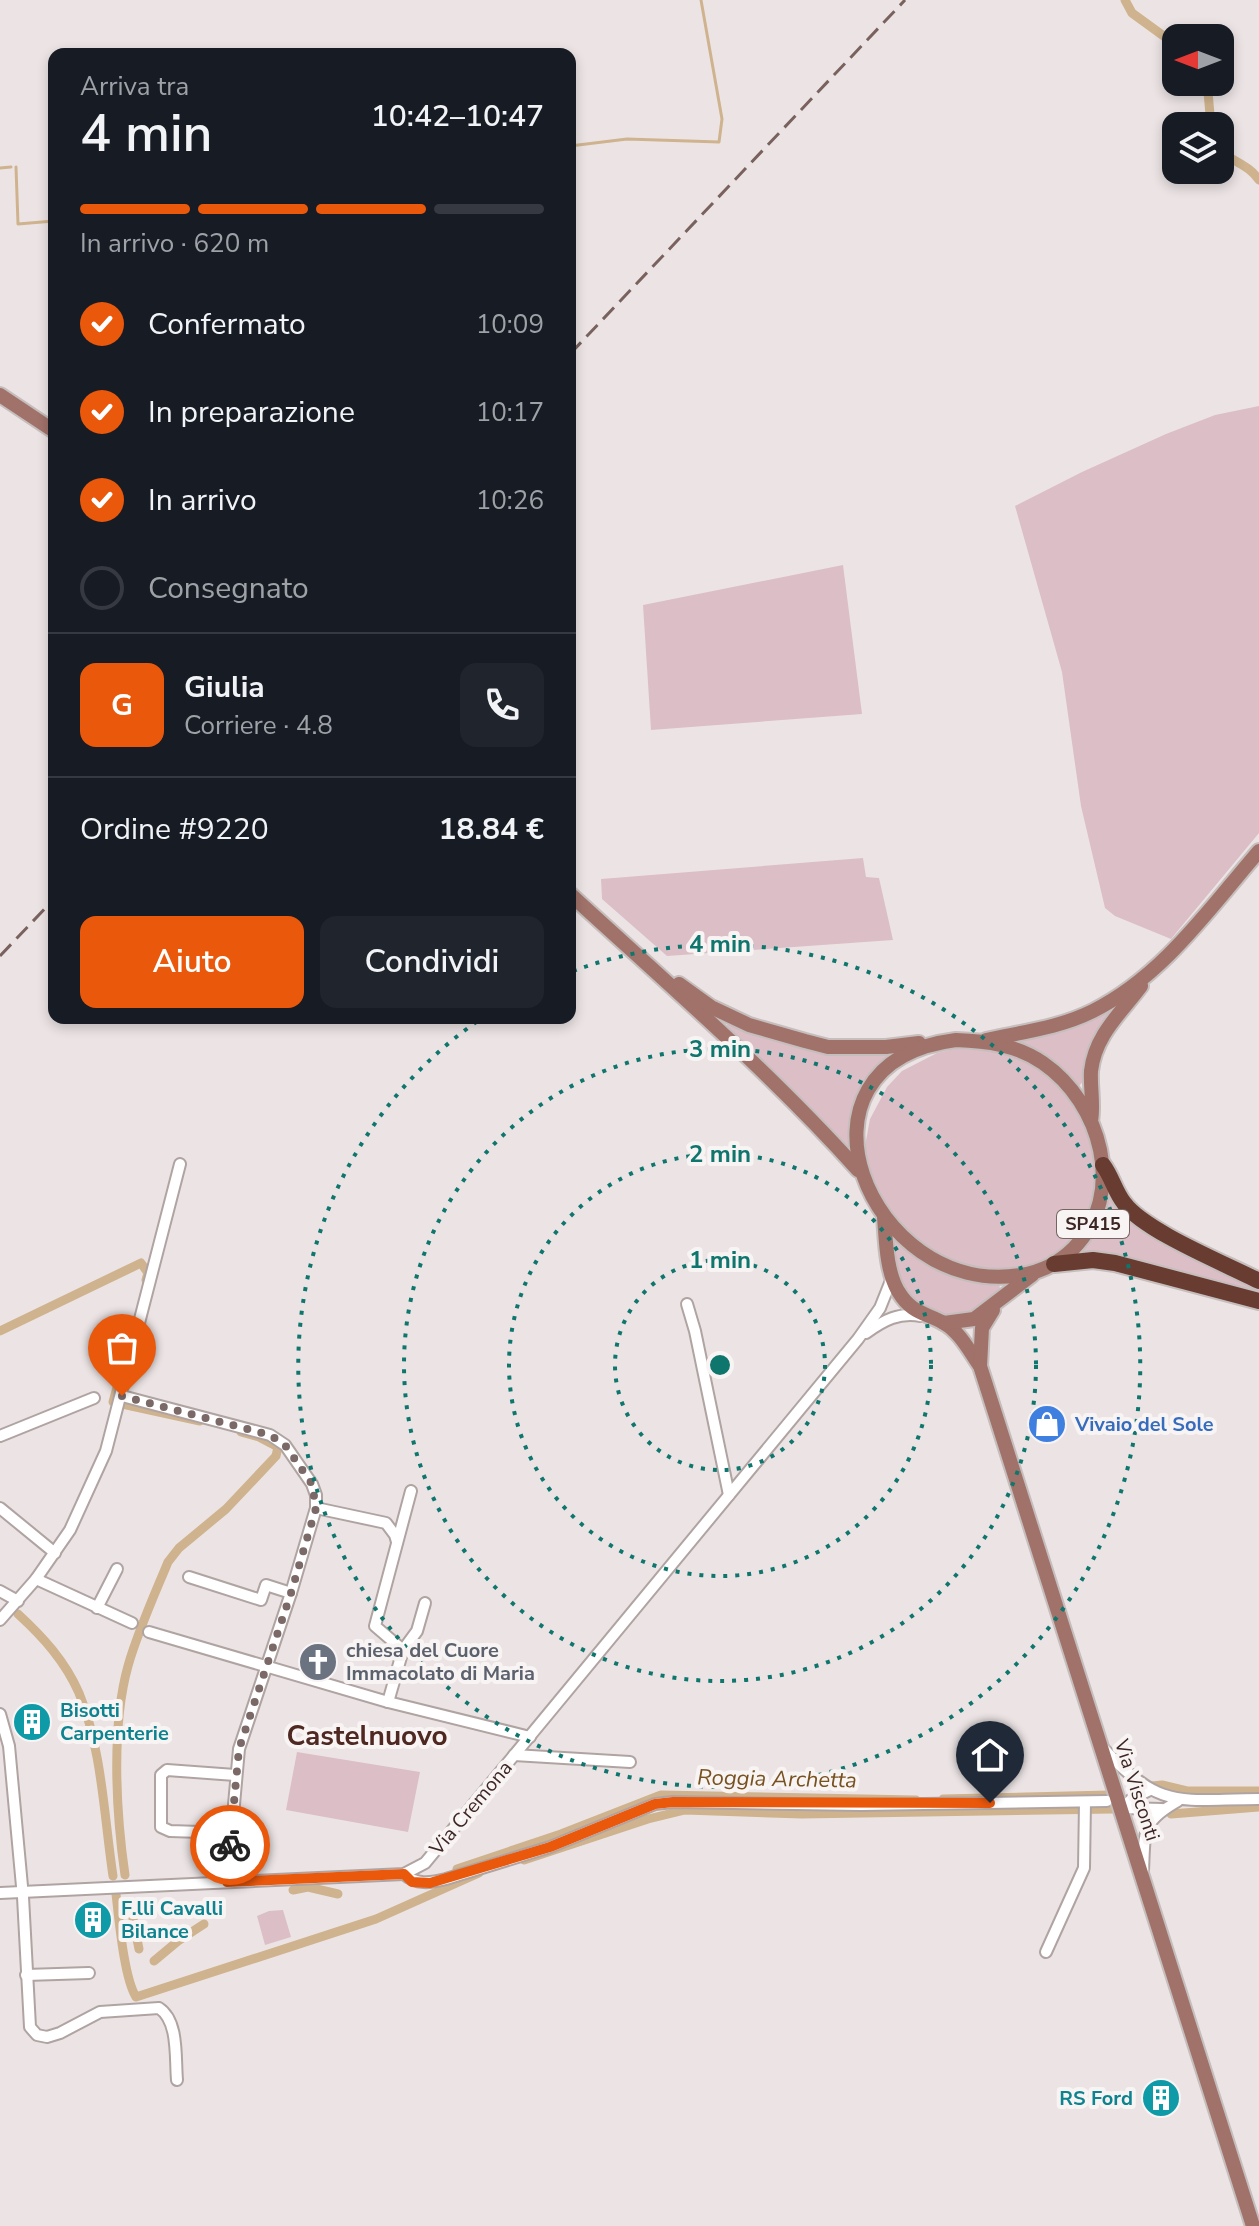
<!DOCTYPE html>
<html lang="it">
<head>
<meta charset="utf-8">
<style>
  body { margin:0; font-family:"Nunito Sans",sans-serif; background:#20242c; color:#f1f3f6; height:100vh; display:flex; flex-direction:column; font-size:30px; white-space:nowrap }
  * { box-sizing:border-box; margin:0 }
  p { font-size:26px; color:#9ea1a6 }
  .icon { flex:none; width:44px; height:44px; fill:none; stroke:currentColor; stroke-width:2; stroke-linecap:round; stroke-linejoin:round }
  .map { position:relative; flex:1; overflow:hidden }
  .sheet { position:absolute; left:48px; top:48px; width:528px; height:976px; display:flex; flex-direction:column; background:#171b24; border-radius:16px; box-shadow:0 4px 12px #0003 }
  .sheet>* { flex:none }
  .needle { width:52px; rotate:270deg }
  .fabs { position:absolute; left:1162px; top:24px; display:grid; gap:16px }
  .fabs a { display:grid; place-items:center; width:72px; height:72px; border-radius:16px; background:#171b24; box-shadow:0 4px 12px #0003; font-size:40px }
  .pin { position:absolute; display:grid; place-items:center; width:68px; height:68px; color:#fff; margin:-82px -34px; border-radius:50% 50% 50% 0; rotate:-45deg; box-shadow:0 0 8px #0007 }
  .pin .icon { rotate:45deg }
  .courier { position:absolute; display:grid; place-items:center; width:80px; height:80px; margin:-40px; border:6px solid #ea580c; border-radius:50%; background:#fff; color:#222; box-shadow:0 2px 10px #0007 }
  .head em { font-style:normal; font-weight:600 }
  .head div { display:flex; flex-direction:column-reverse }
  .head { display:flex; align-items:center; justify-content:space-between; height:136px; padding:0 32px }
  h1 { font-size:52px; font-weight:600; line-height:60px }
  .bar { display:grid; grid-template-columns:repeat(4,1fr); gap:12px 8px; align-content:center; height:96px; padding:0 32px }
  .bar i { height:10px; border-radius:6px; background:#363941 }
  .bar .on { background:#ea580c }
  .bar p { grid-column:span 4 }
  .line { display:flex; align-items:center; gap:20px; padding:0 32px; border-top:2px solid #363941 }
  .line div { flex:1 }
  .round { display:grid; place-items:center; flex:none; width:84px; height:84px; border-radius:16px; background:#20242c }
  ol { padding:0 32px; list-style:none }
  li { display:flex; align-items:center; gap:24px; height:88px }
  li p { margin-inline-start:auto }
  li .icon { padding:8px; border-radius:50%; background:#ea580c; color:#fff; stroke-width:4 }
  li:last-child { color:#9ea1a6 }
  li i { width:44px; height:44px; border:4px solid #363941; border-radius:50% }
  .primary-button { display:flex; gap:16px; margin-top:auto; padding:16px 32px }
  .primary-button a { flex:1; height:92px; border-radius:16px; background:#ea580c; color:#fff; font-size:32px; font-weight:600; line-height:92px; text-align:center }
  .primary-button a+a { background:#20242c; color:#f1f3f6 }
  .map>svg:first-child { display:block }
  .green { fill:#dcbec7 }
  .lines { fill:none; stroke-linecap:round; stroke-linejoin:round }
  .stream { stroke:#cfb38e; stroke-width:3 }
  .canal { stroke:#cfb38e; stroke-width:9 }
  .minor-casing { stroke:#b0a4a3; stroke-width:14 }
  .major-casing { stroke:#c5bebd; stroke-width:18 }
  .highway-casing { stroke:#c5bebd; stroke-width:20 }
  .minor { stroke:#fff; stroke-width:10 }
  .major { stroke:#a0726a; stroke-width:14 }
  .highway { stroke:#683c31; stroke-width:16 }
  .rail { stroke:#79625e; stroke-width:3; stroke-dasharray:16 8; stroke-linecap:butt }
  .done { stroke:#7a6967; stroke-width:8; stroke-dasharray:0 14.4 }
  .route { stroke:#ea580c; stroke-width:10 }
  .ring { fill:none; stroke:#0f766e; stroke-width:4; stroke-dasharray:4 8 }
  .labels { text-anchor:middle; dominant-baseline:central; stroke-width:8; stroke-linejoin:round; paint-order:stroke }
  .shield { fill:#f9f4f4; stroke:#756462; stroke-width:2 }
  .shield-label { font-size:18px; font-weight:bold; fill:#3d2724 }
  .shop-label { font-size:20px; font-weight:bold; fill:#366cbe; stroke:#f9f4f4; text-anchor:start }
  .worship-label { font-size:20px; font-weight:bold; fill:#5b616d; stroke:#f9f4f4; text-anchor:start }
  .culture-label { font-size:20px; font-weight:bold; fill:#0d838f; stroke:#f9f4f4; text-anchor:start }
  .street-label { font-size:20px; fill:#3d2724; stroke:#f9f4f4 }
  .water-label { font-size:22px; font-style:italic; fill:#775220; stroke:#f9f4f4 }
  .district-label { font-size:28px; font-weight:bold; fill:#4e2821; stroke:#f9f4f4 }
  .centre { fill:#0f766e; stroke:#f9f4f4; stroke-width:4 }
  .ring-label { font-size:24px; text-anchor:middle; font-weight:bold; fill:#0f766e; stroke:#f9f4f4; stroke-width:8; stroke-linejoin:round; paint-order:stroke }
</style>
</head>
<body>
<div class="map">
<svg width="1259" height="2226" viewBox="0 0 1259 2226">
  <rect width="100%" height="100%" fill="#ece4e4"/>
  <g class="green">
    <polygon points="1259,406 1259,833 1171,939 1115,916 1105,908 1081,806 1062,672 1015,506 1082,472 1166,434 1215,415"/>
    <polygon points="843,565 862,714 651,730 643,605"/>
    <polygon points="863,858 866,877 879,878 893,940 667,956 602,899 601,879"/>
    <polygon points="1112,1007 1113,1011 1092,1042 1086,1078 1079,1086 1046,1056 1019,1043 1018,1040"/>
    <path d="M723 1025H731L778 1042 813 1049 890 1053 889 1057C858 1083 854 1108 848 1146L846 1148Z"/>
    <polygon points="981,1047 1020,1058 1040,1067 1089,1121 1098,1150 1095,1208 1065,1251 1036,1265 1003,1270 968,1266 944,1259 920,1242 893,1217 869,1172 865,1146 870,1119 887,1087 902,1071 937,1053 958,1048"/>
    <polygon points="1110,1193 1129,1221 1141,1229 1259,1289 1259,1297 1082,1255 1081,1252 1102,1222"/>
    <path d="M893 1240C908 1244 921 1261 936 1268 955 1277 978 1280 999 1283L1000 1289C994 1295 989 1303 983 1308 978 1312 971 1313 965 1315 918 1329 893 1280 893 1240Z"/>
    <polygon points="297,1752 420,1772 408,1832 286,1810"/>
    <polygon points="283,1910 291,1937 265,1945 257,1916 269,1911"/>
  </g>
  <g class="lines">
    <g class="stream">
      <polyline points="570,146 627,139 719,142 722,119 701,0"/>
      <polyline points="16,167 18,224 54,221"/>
      <polyline points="0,168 11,167"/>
    </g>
    <g class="canal">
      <polyline points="1125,0 1132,13 1176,45"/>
      <polyline points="1203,82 1208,92 1211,126"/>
      <path d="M1220 150C1234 163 1248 164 1259 180"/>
      <polyline points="0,1331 141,1263 148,1273 146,1280"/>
      <polyline points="128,1348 113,1402 200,1421"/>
      <path d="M18 1614C43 1637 65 1661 79 1693 102 1749 104 1816 113 1876"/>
      <polyline points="1152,1786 1162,1785 1187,1791 1259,1791"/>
      <polyline points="943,1799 1109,1795"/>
      <polyline points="1171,1814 1259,1807"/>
      <polyline points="524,1860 648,1819 685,1810 802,1814 1113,1809"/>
      <polyline points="457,1869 561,1834 661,1795 916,1800"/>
      <path d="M125 1875C116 1813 111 1727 128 1666 138 1631 154 1596 168 1562L179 1548 226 1509 276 1456 278 1447 259 1437 241 1432"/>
      <polyline points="293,1890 308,1887 338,1894"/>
      <path d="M116 1894C119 1919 124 1978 136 1997L376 1919 479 1873"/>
      <polyline points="133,1919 139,1949"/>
      <polyline points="154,1961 178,1941 204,1924"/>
    </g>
    <defs>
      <g id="minor">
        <polyline points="687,1304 695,1331 729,1495"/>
        <path d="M866 1333C884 1320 899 1312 921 1316"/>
        <polyline points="122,1396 270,1435 285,1445 312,1484 316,1495 316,1508 291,1593 239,1749 227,1882"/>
        <polyline points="0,1436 94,1398"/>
        <polyline points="0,1508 55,1553"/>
        <polyline points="316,1508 386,1523 395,1535 397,1542"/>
        <polyline points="189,1577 261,1600 266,1585 291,1593"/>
        <polyline points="36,1579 132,1623"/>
        <polyline points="0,1591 18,1601"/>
        <polyline points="97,1608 117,1569"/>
        <polyline points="0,1620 36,1579 70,1530 106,1451 180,1164"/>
        <polyline points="149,1632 388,1702 530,1737"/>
        <polyline points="403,1650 375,1626 411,1491"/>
        <polyline points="388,1702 403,1650 417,1631 425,1603"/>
        <path d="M0 1714 9 1746 23 1897 30 2027 37 2035 47 2037 60 2033 100 2012 159 2008C179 2021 175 2058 177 2080"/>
        <path d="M1103 1748C1162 1812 1180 1799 1259 1799"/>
        <polyline points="514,1755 630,1762"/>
        <polyline points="1122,1808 1162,1809"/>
        <polyline points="1122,1808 1133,1798 1150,1790"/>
        <polyline points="231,1833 170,1831 161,1827 161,1775 167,1770 235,1775"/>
        <path d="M1143 1871C1145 1831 1141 1822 1178 1801"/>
        <path d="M404 1874C416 1885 430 1883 446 1879L550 1847 655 1804 673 1802 861 1805 1107 1801"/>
        <polyline points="0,1893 404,1874 425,1863 858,1339 880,1308 892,1278"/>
        <polyline points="1046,1952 1084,1868 1085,1802"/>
        <polyline points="26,1975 89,1973"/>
      </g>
      <g id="major">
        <polyline points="0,395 54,431"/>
        <path d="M570 894C668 984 769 1071 858 1170"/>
        <polyline points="679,984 711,1007 749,1025 805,1041 828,1047 886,1047 919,1043"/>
        <path d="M956 1040C987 1041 1017 1045 1043 1063 1101 1103 1127 1194 1074 1248 1060 1262 1041 1272 1021 1275 869 1299 774 1063 956 1040Z"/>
        <path d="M986 1040C1022 1032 1059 1028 1093 1011 1163 976 1209 909 1259 851"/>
        <path d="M1091 1121C1094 1104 1090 1088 1091 1071 1095 1035 1121 1013 1141 986"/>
        <path d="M884 1217C886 1240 886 1270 898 1291 912 1314 924 1312 944 1323 960 1332 970 1352 980 1366L1253 2226"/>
        <polyline points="944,1323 974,1319 1032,1275"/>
        <polyline points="980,1366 982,1328 993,1310"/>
      </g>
      <g id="highway">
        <path d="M1103 1165C1112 1177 1115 1192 1124 1203 1144 1231 1226 1264 1259 1281"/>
        <polyline points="1054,1264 1093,1260 1115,1263 1259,1301"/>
      </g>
    </defs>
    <use href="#minor" class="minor-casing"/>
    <use href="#major" class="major-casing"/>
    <use href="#highway" class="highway-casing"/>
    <use href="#minor" class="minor"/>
    <use href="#major" class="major"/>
    <use href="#highway" class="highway"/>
    <g class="rail">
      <polyline points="570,354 905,0"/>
      <polyline points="0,956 54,899"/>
    </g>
  </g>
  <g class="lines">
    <polyline class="done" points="122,1396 270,1435 285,1445 312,1484 316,1508 291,1593 239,1749 230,1845"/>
    <polyline class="route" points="230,1845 227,1882 404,1874 412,1882 430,1883 550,1847 655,1804 673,1802 990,1803"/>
  </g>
  <g class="ring">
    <circle cx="720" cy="1365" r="105"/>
    <circle cx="720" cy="1365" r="211"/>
    <circle cx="720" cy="1365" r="316"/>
    <path d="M573 971A421 421 0 1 1 482 1018"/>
  </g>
  <defs>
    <symbol id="shop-disc" viewBox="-11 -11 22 22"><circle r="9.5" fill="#3f7fe0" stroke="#f9f4f4"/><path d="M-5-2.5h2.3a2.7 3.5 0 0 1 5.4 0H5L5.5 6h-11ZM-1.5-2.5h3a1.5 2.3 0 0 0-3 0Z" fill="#fff"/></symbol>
    <symbol id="church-disc" viewBox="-11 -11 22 22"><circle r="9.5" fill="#6b7280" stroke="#f9f4f4"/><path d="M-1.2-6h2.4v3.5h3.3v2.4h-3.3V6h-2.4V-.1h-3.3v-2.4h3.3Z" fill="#fff"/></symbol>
    <symbol id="building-disc" viewBox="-11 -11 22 22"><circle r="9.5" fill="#0f9aa8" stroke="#f9f4f4"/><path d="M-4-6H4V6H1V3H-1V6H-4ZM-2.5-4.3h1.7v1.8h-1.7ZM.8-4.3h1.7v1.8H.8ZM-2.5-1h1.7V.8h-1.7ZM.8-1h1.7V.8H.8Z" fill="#fff"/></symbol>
  </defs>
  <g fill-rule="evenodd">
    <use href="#shop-disc" x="1025" y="1402" width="44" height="44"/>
    <use href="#church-disc" x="296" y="1640" width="44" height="44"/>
    <use href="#building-disc" x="10" y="1700" width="44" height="44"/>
    <use href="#building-disc" x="71" y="1898" width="44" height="44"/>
    <use href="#building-disc" x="1139" y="2076" width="44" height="44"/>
  </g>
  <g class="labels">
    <rect class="shield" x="1057" y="1210" width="72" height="28" rx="6"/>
    <g class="shield-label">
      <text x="1093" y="1224">SP415</text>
    </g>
    <g class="shop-label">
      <text x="1075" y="1424">Vivaio del Sole</text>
    </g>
    <g class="worship-label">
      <text x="346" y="1650">chiesa del Cuore<tspan x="346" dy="23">Immacolato di Maria</tspan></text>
    </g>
    <g class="culture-label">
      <text x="60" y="1710">Bisotti<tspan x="60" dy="23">Carpenterie</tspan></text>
      <text x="121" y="1908">F.lli Cavalli<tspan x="121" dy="23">Bilance</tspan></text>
      <text x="1133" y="2098" text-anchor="end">RS Ford</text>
    </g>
    <g class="street-label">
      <text transform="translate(1137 1790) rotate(72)">Via Visconti</text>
      <text transform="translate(471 1808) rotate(-50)">Via Cremona</text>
    </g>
    <g class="water-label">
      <text transform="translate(777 1779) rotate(1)">Roggia Archetta</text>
    </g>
    <g class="district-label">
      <text x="367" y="1736">Castelnuovo</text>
    </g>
  </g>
  <circle cx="720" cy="1365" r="12" class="centre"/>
  <g class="ring-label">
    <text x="720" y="952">4 min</text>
    <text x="720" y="1057">3 min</text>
    <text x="720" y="1162">2 min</text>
    <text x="720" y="1268">1 min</text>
  </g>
</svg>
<div class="fabs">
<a><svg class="needle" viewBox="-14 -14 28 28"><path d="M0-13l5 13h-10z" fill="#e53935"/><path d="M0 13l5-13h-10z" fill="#9ea1a6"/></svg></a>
<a><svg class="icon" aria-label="layers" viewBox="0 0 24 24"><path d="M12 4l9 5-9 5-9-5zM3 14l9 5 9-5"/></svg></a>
</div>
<div class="pin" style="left:122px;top:1396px;background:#ea580c"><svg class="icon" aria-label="bag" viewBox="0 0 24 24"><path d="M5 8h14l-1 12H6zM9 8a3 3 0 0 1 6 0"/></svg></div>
<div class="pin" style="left:990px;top:1803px;background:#1f2937"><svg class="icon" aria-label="home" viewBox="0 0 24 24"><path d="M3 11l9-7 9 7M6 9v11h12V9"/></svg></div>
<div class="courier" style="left:230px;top:1845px"><svg class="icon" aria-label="bike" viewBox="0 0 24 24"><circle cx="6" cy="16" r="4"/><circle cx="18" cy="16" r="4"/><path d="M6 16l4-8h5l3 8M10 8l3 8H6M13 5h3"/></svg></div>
<section class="sheet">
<div class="head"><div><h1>4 min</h1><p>Arriva tra</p></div><em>10:42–10:47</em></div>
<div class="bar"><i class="on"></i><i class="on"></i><i class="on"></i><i></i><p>In arrivo · 620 m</p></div>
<ol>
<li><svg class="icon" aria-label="check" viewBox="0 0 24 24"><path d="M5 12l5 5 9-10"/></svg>Confermato<p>10:09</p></li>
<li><svg class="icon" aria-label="check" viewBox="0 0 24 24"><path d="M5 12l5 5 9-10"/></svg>In preparazione<p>10:17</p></li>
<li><svg class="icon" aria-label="check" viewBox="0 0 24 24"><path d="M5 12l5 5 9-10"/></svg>In arrivo<p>10:26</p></li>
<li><i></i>Consegnato</li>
</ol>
<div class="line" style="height:144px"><b class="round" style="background:#ea580c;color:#fff">G</b><div><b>Giulia</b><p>Corriere · 4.8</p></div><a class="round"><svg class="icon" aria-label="phone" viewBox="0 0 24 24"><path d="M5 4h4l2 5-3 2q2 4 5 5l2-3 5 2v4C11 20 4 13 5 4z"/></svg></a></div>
<div class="line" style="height:104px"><div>Ordine #9220</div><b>18.84 €</b></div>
<div class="primary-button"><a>Aiuto</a><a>Condividi</a></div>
</section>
</div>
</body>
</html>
